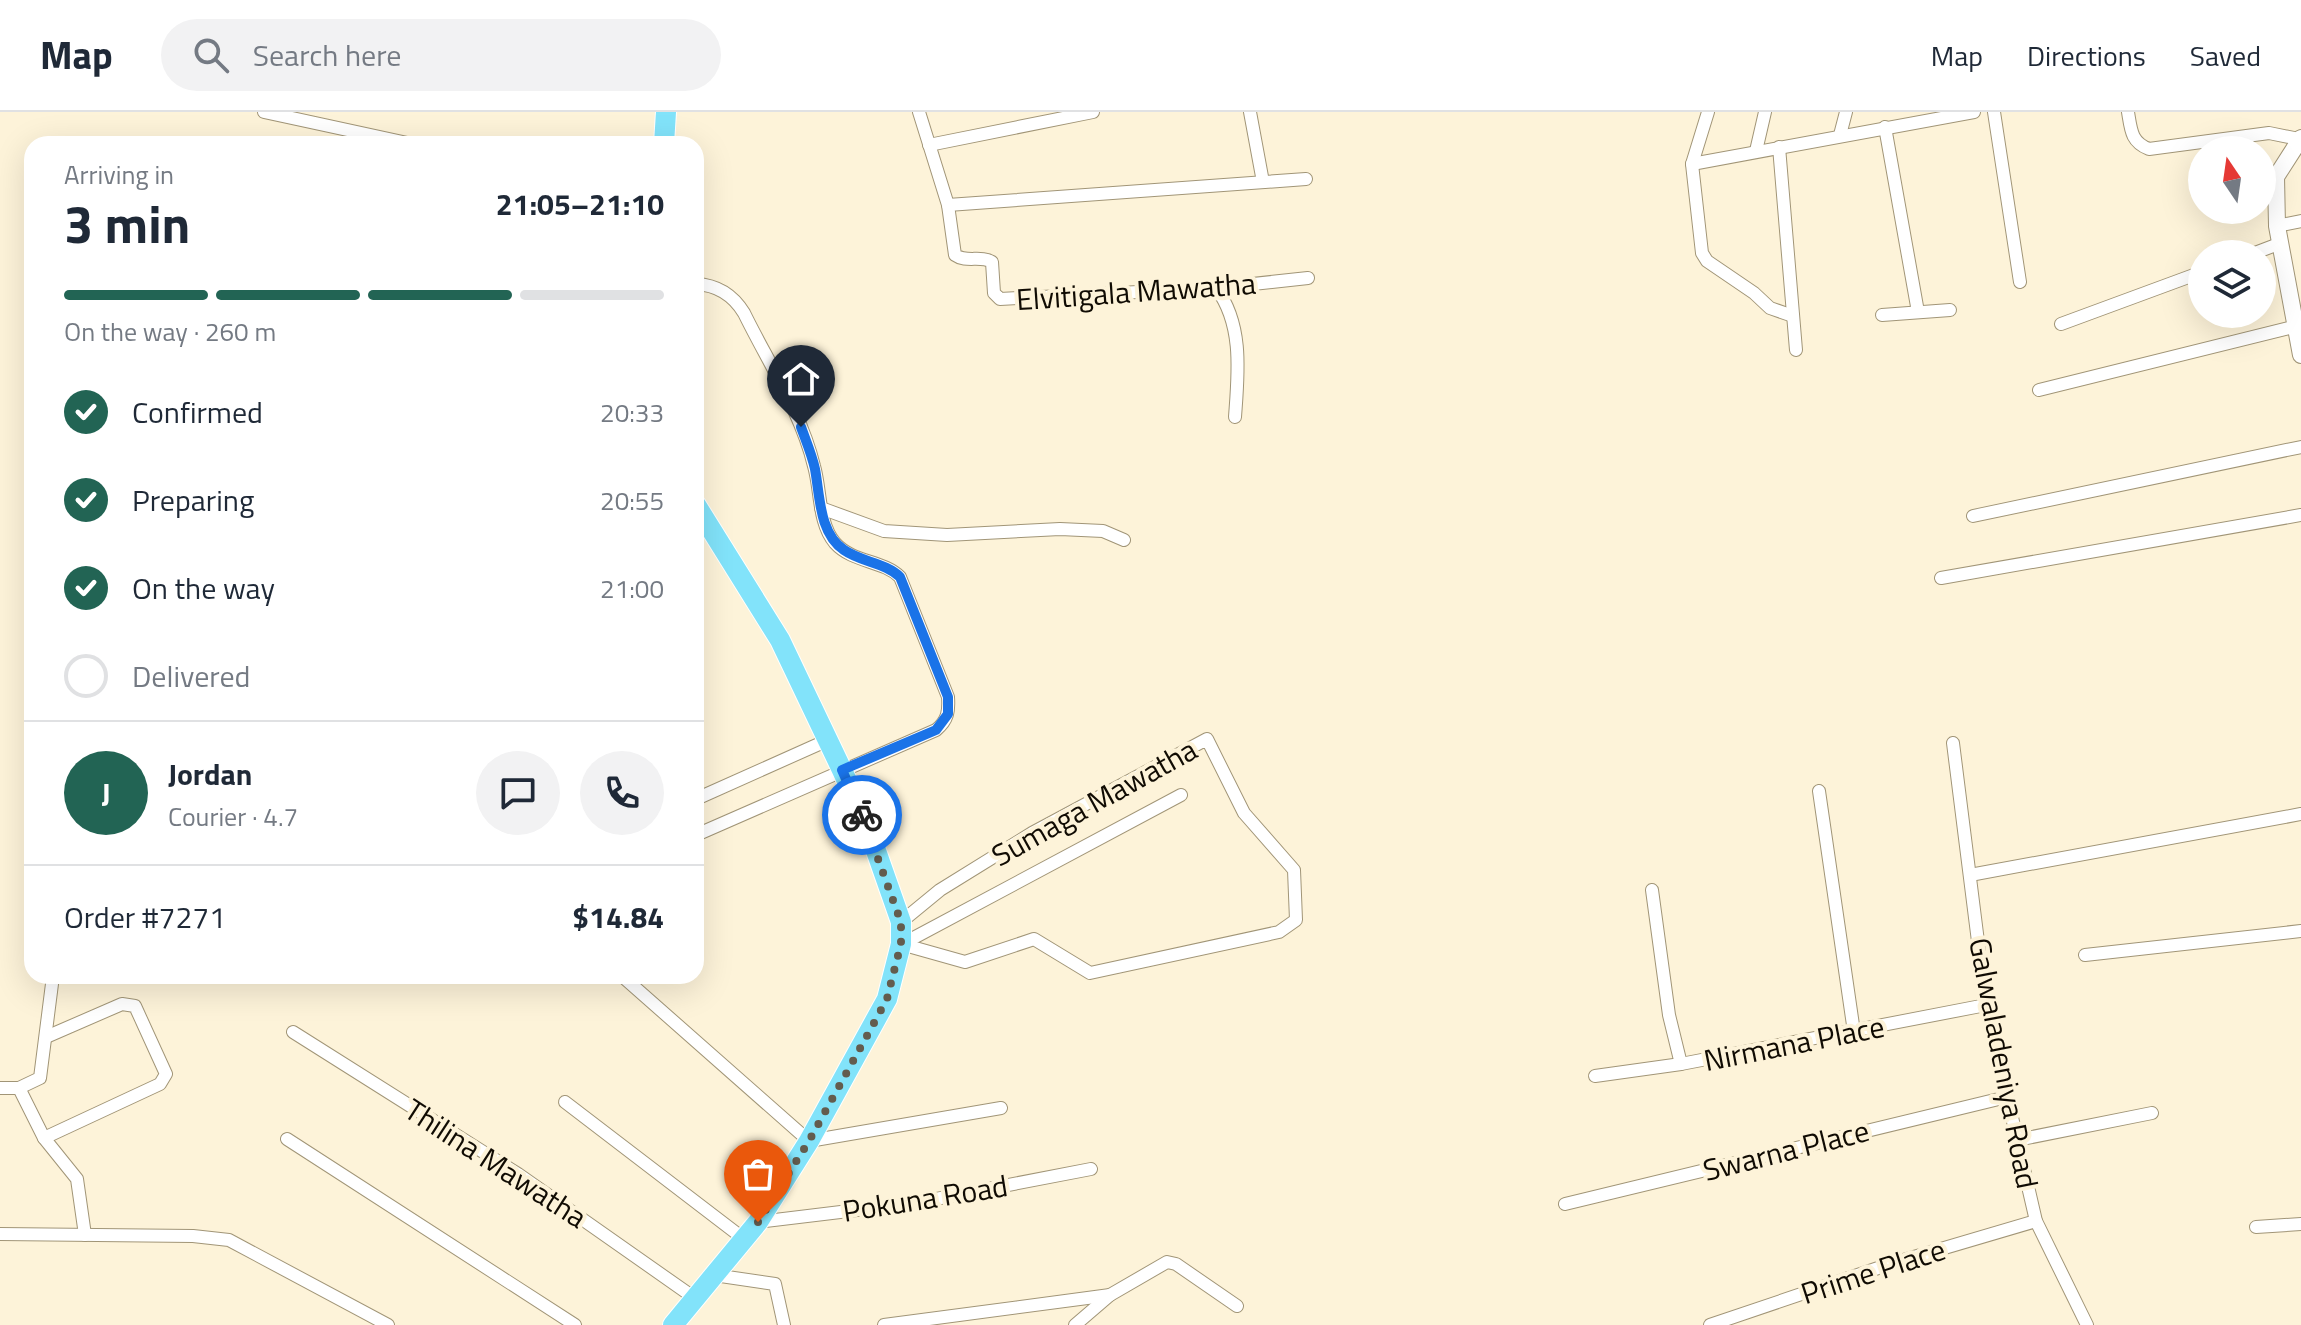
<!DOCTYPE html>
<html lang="en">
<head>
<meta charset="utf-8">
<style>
  body { margin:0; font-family:"Titillium Web",sans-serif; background:#f2f2f3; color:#1f2937; height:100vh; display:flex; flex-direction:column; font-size:30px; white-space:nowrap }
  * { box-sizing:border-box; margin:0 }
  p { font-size:26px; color:#747a83 }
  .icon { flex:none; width:44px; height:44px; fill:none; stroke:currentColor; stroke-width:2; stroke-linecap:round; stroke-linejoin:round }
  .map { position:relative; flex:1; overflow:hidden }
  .drawer { position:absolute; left:24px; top:24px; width:680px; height:848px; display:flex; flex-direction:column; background:#fff; border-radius:24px; box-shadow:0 8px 32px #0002 }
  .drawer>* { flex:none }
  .needle { width:52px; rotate:347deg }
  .buttons { position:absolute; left:2188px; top:24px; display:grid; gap:16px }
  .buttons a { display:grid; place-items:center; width:88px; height:88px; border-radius:50%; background:#fff; box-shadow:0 8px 32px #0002; font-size:40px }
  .pin { position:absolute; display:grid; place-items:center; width:68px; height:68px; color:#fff; margin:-82px -34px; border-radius:50% 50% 50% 0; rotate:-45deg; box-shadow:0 0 8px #0007 }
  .pin .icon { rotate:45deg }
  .courier { position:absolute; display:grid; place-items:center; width:80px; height:80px; margin:-40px; border:6px solid #1a73e8; border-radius:50%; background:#fff; color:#222; box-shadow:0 2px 10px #0007 }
  .overview em { font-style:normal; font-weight:700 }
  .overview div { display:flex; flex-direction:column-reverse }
  .overview { display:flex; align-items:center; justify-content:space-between; height:136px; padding:0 40px }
  h1 { font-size:52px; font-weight:700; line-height:60px }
  .bar { display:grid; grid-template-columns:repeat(4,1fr); gap:12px 8px; align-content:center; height:96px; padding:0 40px }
  .bar i { height:10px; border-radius:6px; background:#e0e1e3 }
  .bar .selected { background:#226454 }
  .bar p { grid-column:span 4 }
  .line { display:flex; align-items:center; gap:20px; padding:0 40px; border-top:2px solid #e0e1e3 }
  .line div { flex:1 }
  .round { display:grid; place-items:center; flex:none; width:84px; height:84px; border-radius:42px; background:#f2f2f3 }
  ol { padding:0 40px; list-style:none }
  li { display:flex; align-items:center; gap:24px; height:88px }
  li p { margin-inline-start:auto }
  li .icon { padding:8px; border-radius:50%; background:#226454; color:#fff; stroke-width:4 }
  li:last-child { color:#747a83 }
  li i { width:44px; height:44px; border:4px solid #e0e1e3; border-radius:50% }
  header { display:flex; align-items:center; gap:48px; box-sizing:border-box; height:112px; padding:0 40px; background:#fff; border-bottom:2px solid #e0e1e3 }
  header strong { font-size:38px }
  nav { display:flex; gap:44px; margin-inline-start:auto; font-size:28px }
  .search { width:560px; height:72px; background:#f2f2f3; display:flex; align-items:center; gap:20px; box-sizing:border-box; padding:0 28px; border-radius:44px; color:#747a83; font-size:30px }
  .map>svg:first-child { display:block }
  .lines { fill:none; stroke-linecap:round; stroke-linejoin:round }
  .minor-casing { stroke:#a19577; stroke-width:14 }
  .tertiary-casing { stroke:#a19577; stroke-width:18 }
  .primary-casing { stroke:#fff; stroke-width:22 }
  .minor { stroke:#fff; stroke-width:12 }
  .tertiary { stroke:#fff; stroke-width:16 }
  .primary { stroke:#82e3fa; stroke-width:20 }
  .done { stroke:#635c4e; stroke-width:8; stroke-dasharray:0 14.4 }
  .route { stroke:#1a73e8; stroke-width:10 }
  .labels { text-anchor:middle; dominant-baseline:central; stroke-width:8; stroke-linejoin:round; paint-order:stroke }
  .street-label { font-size:30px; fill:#100b03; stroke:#fdf3d9 }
</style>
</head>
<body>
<header>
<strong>Map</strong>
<div class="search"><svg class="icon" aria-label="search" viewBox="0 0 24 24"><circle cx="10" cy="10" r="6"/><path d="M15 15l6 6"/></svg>Search here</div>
<nav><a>Map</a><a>Directions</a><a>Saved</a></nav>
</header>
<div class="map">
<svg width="2301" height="1213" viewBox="0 0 2301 1213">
  <rect width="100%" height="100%" fill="#fdf3d9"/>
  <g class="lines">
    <defs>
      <g id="minor">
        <polyline points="264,0 412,32"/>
        <path d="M919 0 948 93 955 143C966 151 981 143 992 150L994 181 1000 187 1216 176 1308 166"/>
        <polyline points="1250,0 1263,70"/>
        <polyline points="1708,0 1692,52 1702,141 1707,149 1754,181 1770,196 1793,204"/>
        <polyline points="1994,0 2020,170"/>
        <path d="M2128 0C2131 18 2131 30 2149 37L2269 21 2299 27"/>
        <polyline points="1885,15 1918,200"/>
        <polyline points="1840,23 1846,0"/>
        <polyline points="929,33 1093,0"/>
        <polyline points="1779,35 1796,238"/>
        <polyline points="1756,39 1765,0"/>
        <polyline points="1692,52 1974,0"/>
        <polyline points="948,93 1306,67"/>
        <polyline points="2277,114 2301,109"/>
        <polyline points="2252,142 2281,131"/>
        <path d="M696 172C717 173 733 183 744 201 768 250 801 300 814 354 821 378 818 411 835 431 853 451 883 448 900 465L948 585C949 599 948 608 936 618L696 723"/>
        <path d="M1216 176C1244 213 1238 263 1235 305"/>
        <polyline points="1882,203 1950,198"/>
        <polyline points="2061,212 2202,160"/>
        <polyline points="2039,278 2301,213"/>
        <polyline points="821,396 884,419 947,423 1060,417 1103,419 1124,428"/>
        <polyline points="1973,404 2301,335"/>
        <polyline points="1941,466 2301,403"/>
        <polyline points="1953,631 1986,893 2036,1109 2087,1213"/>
        <polyline points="1819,679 1854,920"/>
        <polyline points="696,687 828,628"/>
        <polyline points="1970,763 2301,702"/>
        <polyline points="1652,778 1669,903 1681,952 1986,893"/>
        <polyline points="901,810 940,778 1032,721 1207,627 1244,701 1294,758 1296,808 1279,820 1090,861 1034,827 965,850 901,832"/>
        <polyline points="904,831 1181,683"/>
        <polyline points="2085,843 2301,819"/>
        <polyline points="622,864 809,1029 1001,996"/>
        <polyline points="293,920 518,1062 696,1187"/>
        <polyline points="1595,964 1681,952"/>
        <polyline points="0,976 19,976 40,966 53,864"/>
        <polyline points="19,976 44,1026 77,1067 85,1123"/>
        <polyline points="565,990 744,1127"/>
        <polyline points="44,1026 160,972 166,962 135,894 122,892 46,925"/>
        <polyline points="287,1027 575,1213"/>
        <polyline points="2017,1028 2152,1001"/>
        <polyline points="1565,1092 2007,985"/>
        <polyline points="758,1110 915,1091 1091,1057"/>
        <polyline points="2256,1115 2301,1112"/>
        <polyline points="0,1122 193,1124 229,1128 388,1213"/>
        <polyline points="714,1163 775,1172 784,1213"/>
        <polyline points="884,1213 1110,1183"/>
        <polyline points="1075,1213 1110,1183 1167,1150 1176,1152 1237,1194"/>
        <polyline points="1710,1213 1890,1152 2036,1109"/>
      </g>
      <polyline id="tertiary" points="2301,26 2276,65 2277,114 2301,243"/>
      <g id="primary">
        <polyline points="664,32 666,0"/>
        <polyline points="673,1213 758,1110 809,1029 887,887 901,832 901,810 867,713 842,658 780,528 696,393"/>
      </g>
    </defs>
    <use href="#minor" class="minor-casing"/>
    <use href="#tertiary" class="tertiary-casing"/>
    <use href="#primary" class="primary-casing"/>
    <use href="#minor" class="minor"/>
    <use href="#tertiary" class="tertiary"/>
    <use href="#primary" class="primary"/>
  </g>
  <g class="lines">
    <polyline class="done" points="758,1110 809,1029 874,911 887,887 894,859 901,832 901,810 862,703"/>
    <path class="route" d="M801 315C806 329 812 343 815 357 820 384 819 421 844 438 861 450 886 451 900 465L948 585V602L936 618 842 658 862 703"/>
  </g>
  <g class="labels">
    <g class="street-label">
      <text transform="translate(1136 179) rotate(-4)">Elvitigala Mawatha</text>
      <text transform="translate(1094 690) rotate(-29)">Sumaga Mawatha</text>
      <text transform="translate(1794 931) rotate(-11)">Nirmana Place</text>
      <text transform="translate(2004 951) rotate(79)">Galwaladeniya Road</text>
      <text transform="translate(1786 1038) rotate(-14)">Swarna Place</text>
      <text transform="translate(496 1051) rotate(33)">Thilina Mawatha</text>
      <text transform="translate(925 1086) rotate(-9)">Pokuna Road</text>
      <text transform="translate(1873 1159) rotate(-18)">Prime Place</text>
    </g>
  </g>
</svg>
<div class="buttons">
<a><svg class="needle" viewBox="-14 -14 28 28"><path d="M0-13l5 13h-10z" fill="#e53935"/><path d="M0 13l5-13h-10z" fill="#747a83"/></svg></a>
<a><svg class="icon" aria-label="layers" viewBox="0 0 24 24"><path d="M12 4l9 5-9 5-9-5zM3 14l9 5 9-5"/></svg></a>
</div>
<div class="pin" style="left:758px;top:1110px;background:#ea580c"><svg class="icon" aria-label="bag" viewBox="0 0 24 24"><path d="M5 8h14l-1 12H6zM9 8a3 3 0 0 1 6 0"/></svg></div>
<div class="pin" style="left:801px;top:315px;background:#1f2937"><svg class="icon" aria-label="home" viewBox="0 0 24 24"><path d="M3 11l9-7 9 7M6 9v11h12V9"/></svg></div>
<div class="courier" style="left:862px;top:703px"><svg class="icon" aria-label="bike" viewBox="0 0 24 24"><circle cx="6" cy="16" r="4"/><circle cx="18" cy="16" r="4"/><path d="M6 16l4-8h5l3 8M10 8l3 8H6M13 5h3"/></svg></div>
<section class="drawer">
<div class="overview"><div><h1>3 min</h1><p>Arriving in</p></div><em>21:05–21:10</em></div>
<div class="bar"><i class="selected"></i><i class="selected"></i><i class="selected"></i><i></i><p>On the way · 260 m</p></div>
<ol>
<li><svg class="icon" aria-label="check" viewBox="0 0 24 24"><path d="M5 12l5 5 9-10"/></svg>Confirmed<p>20:33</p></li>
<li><svg class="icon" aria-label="check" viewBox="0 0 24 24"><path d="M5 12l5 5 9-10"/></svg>Preparing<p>20:55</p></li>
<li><svg class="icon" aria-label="check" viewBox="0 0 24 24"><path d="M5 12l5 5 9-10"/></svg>On the way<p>21:00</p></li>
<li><i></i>Delivered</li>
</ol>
<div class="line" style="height:144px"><b class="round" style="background:#226454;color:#fff">J</b><div><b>Jordan</b><p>Courier · 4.7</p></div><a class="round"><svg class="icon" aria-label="chat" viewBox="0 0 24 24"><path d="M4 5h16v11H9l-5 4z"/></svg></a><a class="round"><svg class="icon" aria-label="phone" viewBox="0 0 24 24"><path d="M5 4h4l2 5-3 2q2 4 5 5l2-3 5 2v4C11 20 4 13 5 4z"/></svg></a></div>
<div class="line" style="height:104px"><div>Order #7271</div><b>$14.84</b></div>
</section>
</div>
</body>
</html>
